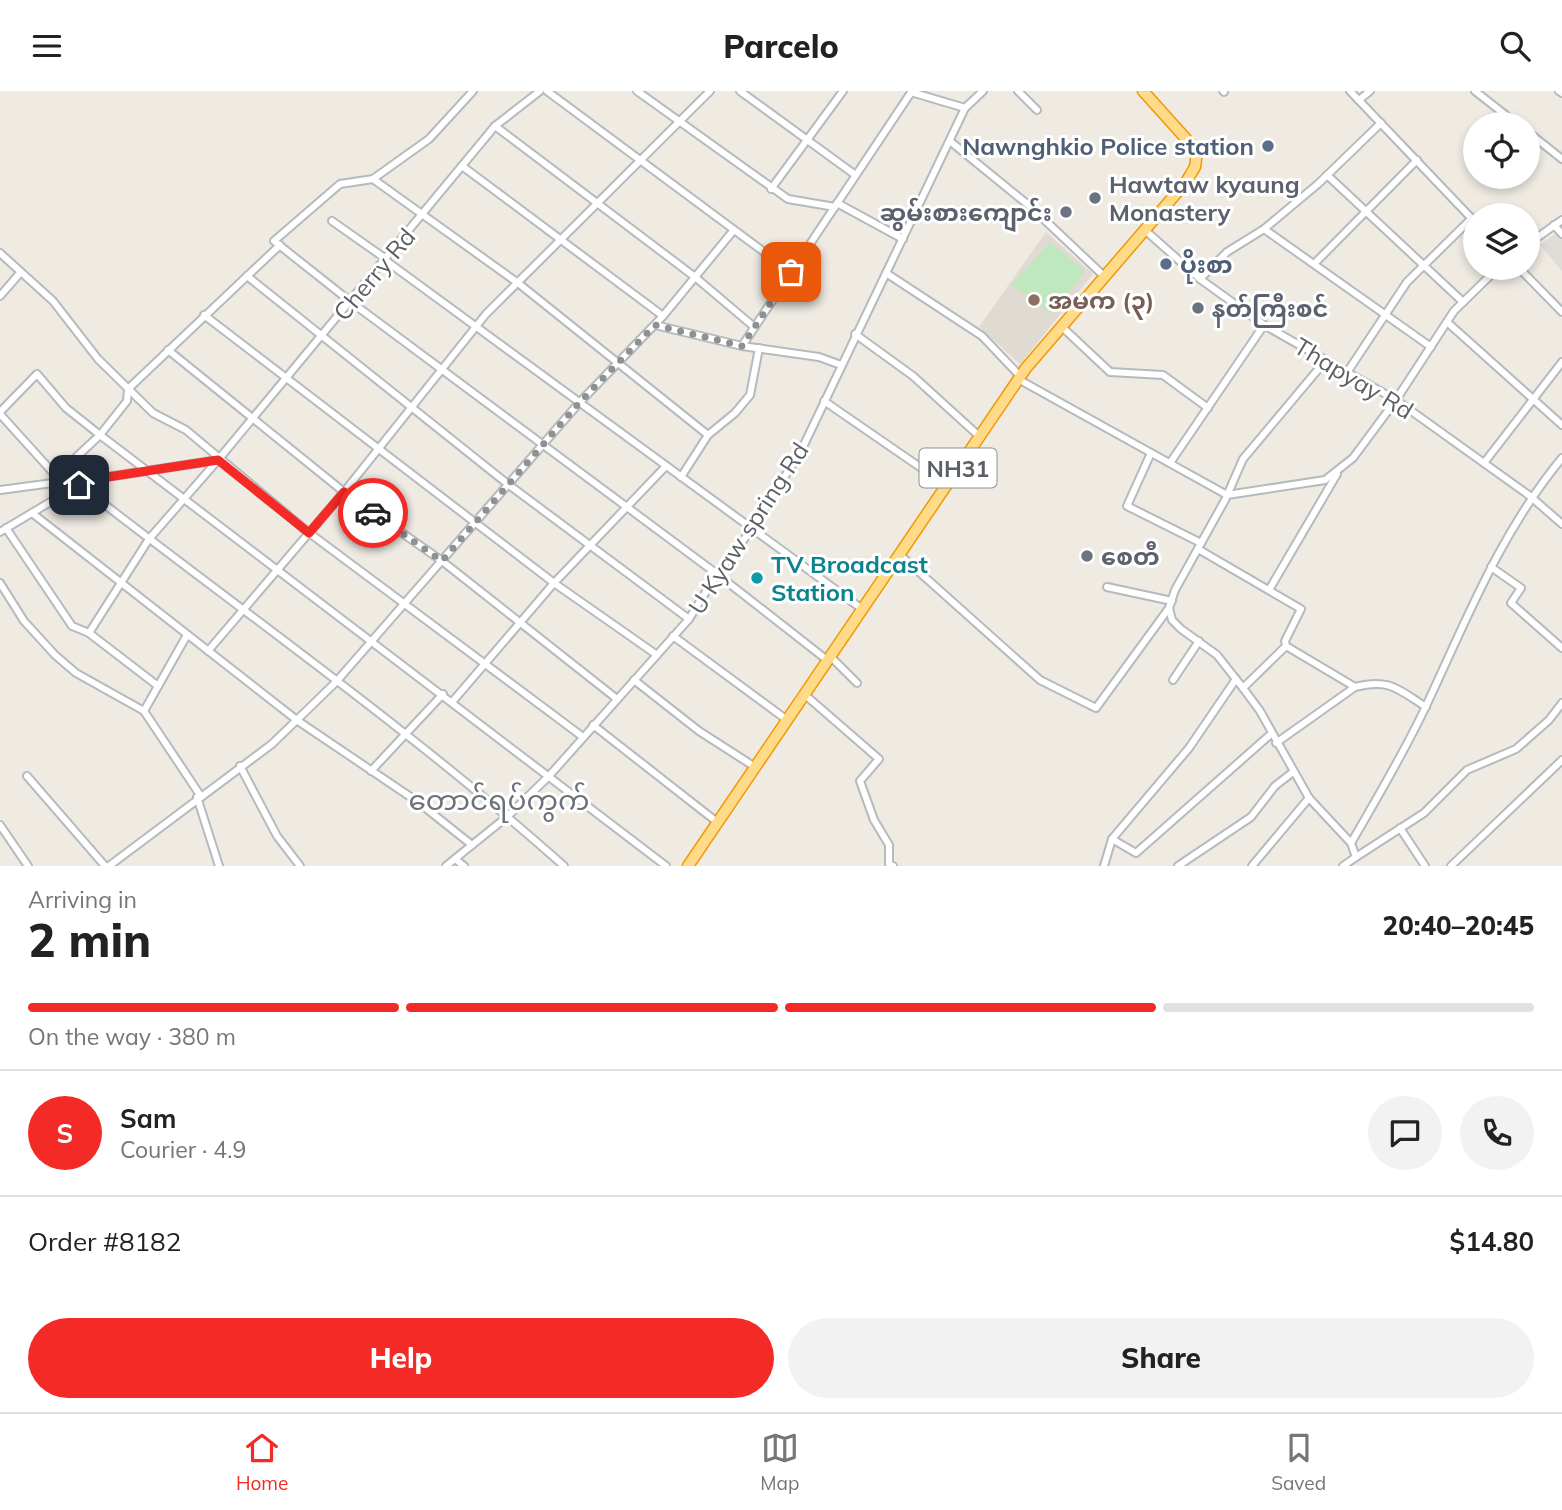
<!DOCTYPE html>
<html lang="en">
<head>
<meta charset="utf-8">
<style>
  body { margin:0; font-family:Mulish,"Noto Sans Myanmar",sans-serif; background:#f2f2f2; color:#222; height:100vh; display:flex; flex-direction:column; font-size:26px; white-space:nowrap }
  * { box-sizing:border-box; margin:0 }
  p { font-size:23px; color:#767676 }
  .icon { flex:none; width:38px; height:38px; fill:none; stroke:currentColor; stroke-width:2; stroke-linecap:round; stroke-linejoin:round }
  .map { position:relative; height:775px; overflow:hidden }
  .details { display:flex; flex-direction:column; background:#fff; flex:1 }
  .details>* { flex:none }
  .fabs { position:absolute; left:1463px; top:21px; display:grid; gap:14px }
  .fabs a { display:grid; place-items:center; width:77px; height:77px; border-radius:50%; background:#fff; box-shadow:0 4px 10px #0003; font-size:35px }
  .pin { position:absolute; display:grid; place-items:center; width:60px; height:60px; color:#fff; margin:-30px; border-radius:14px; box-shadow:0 4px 10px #0006 }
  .courier { position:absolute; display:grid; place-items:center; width:70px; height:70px; margin:-35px; border:5px solid #f32a25; border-radius:50%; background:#fff; color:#222; box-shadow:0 2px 9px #0007 }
  .summary em { font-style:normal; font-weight:800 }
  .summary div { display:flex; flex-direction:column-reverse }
  .summary { display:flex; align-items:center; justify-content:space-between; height:119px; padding:0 28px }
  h1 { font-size:46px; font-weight:800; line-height:52px }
  .bar { display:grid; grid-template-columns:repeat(4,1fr); gap:10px 7px; align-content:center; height:84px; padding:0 28px }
  .bar i { height:9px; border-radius:5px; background:#e0e0e0 }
  .bar .on { background:#f32a25 }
  .bar p { grid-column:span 4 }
  .line { display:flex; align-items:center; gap:18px; padding:0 28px; border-top:2px solid #e0e0e0 }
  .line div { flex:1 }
  .round { display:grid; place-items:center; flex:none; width:74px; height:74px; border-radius:37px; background:#f2f2f2 }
  .action { display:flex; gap:14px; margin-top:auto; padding:14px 28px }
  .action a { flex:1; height:80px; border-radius:42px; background:#f32a25; color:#fff; font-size:28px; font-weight:800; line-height:80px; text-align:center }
  .action a+a { background:#f2f2f2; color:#222 }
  header { display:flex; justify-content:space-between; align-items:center; height:91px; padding:0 28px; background:#fff; font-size:32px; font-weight:800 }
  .tabs { display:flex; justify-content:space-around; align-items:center; height:98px; border-top:2px solid #e0e0e0; background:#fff; font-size:19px; color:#767676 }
  .tabs a { display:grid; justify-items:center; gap:4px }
  .tabs .on { color:#f32a25 }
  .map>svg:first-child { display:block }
  .industrial { fill:#dfddd7 }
  .education { fill:#dfdad2 }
  .green { fill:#c0e8be }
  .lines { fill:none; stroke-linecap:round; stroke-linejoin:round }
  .minor-casing { stroke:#b6b9be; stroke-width:10 }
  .highway-casing { stroke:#f19900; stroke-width:13 }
  .minor { stroke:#fff; stroke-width:6 }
  .highway { stroke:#ffdb89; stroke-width:10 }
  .done { stroke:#8f9191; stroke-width:7; stroke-dasharray:0 12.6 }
  .route { stroke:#f32a25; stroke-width:9 }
  .service-dot { fill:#5c6f8a; stroke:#fff; stroke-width:2.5 }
  .worship-dot { fill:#6b7280; stroke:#fff; stroke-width:2.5 }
  .education-dot { fill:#8d6e63; stroke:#fff; stroke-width:2.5 }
  .culture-dot { fill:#0f9aa8; stroke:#fff; stroke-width:2.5 }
  .labels { text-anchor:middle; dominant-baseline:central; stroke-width:6; stroke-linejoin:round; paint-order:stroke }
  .shield { fill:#fff; stroke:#8c9093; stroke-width:2 }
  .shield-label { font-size:23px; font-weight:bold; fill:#5b6065 }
  .service-label { font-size:24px; font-weight:bold; fill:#4e5e75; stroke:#fff; text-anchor:end }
  .worship-label { font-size:24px; font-weight:bold; fill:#5b616d; stroke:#fff; text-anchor:start }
  .street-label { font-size:24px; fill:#5b6065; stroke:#fff }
  .education-label { font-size:24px; font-weight:bold; fill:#785e54; stroke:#fff; text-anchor:start }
  .culture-label { font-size:24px; font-weight:bold; fill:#0d838f; stroke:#fff; text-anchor:start }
  .quarter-label { font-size:28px; fill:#6c7277; stroke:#fff }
</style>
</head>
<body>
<header><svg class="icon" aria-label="menu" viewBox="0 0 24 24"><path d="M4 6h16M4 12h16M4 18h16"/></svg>Parcelo<svg class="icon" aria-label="search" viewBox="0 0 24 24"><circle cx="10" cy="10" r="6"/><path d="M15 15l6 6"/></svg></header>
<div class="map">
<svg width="1562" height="775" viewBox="0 0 1562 775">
  <rect width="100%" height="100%" fill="#efebe3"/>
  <polygon class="industrial" points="1556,142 1562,149 1562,180 1540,154"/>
  <polygon class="education" points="1046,141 1093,183 1020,273 979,236"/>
  <polygon class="green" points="1050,151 1085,180 1051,223 1012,194"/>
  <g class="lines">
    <defs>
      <g id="minor">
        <polyline points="473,0 429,48 373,88 340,93 274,150 351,211 717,483 827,569"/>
        <polyline points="547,0 791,181"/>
        <polyline points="637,0 788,108 835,116"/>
        <polyline points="740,0 854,83"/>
        <polyline points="1018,0 1037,19"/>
        <polyline points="1223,0 1224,1"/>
        <polyline points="1350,0 1475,131"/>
        <polyline points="1475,0 1517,33"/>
        <polyline points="1559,0 1562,2"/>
        <polyline points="911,1 965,17"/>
        <polyline points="1359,9 1370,0"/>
        <polyline points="495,35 695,186 753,235"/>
        <polyline points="1528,41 1562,68"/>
        <polyline points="951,51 1032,117 1105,186"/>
        <polyline points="462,75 663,225"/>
        <polyline points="1327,84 1463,211"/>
        <polyline points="373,88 518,192 708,344"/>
        <polyline points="771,98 843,0"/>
        <polyline points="837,112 903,148"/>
        <polyline points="332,130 386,168"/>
        <polyline points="1554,134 1562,143"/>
        <polyline points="1264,138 1431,256"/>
        <polyline points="1146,140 1200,188 1264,234 1396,309 1530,405 1562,433"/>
        <polyline points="1528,153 1562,129"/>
        <polyline points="280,154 128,298 127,310 100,344 666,775"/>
        <polyline points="0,162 53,210 98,268 153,322 186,339 308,441 583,646"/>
        <polyline points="385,169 862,518"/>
        <polyline points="1315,172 1417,69"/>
        <polyline points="1519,177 1562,221"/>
        <polyline points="886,182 982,245 1020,285"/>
        <polyline points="247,185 509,394 689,528"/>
        <polyline points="1200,188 1227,161 1264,138 1318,93 1381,32"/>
        <polyline points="0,205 20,182"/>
        <polyline points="204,224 554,492 657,564"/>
        <polyline points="1447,231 1562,334"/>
        <polyline points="655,234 742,255 819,266 841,274"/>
        <polyline points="1062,236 1110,281 1163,284 1208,317"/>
        <polyline points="855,243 913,285 979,345"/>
        <polyline points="742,255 912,0"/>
        <polyline points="168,259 344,401 486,223 710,0"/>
        <polyline points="1326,269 1243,368 1225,409 1175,499 1169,517 1172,529 1181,538 1217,564 1243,597 1260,620 1309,707 1351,752 1356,766 1424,722 1467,679 1516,658 1549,629 1562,612"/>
        <polyline points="1348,280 1407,191 1472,127"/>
        <polyline points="1018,288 1227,404 1325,389 1353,367 1396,309 1454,220 1498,177"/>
        <polyline points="824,310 946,394"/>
        <path d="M0 321 37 283 66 317 100 344 56 385 73 389C237 517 409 637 564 775"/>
        <polyline points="0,323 56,385"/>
        <polyline points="1151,362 1127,415 1201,452"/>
        <polyline points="1170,372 1264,234"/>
        <polyline points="1484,372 1562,271"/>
        <polyline points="681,386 708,344 735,322 750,304 759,257"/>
        <polyline points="0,399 68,390"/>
        <polyline points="32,422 298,630 418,711 472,754"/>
        <polyline points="6,437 72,535 89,542 158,595"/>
        <polyline points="0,441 87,389 218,369"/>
        <polyline points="1198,458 1301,518 1285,550 1286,555 1243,597"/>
        <polyline points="899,463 1040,589 1096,617 1169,517"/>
        <polyline points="1491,476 1521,497 1511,512 1562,557"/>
        <polyline points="0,492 24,530 55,564 76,582 144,620 200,704"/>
        <polyline points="1107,496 1172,510"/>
        <polyline points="1269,499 1337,383"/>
        <polyline points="89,542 149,448 218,369 495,35 540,0"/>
        <polyline points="673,545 787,629"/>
        <polyline points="1286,555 1355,596"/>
        <polyline points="208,560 344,401 442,470 617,608"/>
        <polyline points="830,565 857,592"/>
        <polyline points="634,589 699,640 755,676"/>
        <polyline points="1173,589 1199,550"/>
        <polyline points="804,603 879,668 860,690 874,729 889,754 889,773 893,775"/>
        <polyline points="453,610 554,492 666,375"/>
        <polyline points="144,620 187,544"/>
        <polyline points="593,634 717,731"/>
        <path d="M1276 652 1355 596C1389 587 1398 598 1426 616"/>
        <polyline points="240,675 277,745 300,775"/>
        <polyline points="371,680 443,603"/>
        <polyline points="27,685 105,775"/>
        <polyline points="197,706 219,775"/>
        <polyline points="0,734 28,775"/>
        <polyline points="1400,737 1425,775"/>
        <polyline points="1112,748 1136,762 1271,643"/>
        <path d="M1351 752C1377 707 1404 662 1426 615 1467 528 1500 442 1562 367"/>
        <polyline points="455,768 464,775"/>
        <polyline points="109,775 272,653 336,591 579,312 663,225 733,140"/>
        <polyline points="446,775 508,725 549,685 689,528 717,483 752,438 802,358 965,17 983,0"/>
        <polyline points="1104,775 1112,748 1189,657 1236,588"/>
        <polyline points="1178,775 1251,726 1275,695 1293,681"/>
        <polyline points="1252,775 1309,707"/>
        <polyline points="1343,775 1356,766"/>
        <polyline points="1451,775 1562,669"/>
      </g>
      <polyline id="highway" points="688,775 1026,277 1186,91 1195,76 1197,60 1143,0"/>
    </defs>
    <use href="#minor" class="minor-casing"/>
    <use href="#highway" class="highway-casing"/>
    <use href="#minor" class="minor"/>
    <use href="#highway" class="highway"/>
  </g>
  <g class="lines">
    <polyline class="done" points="373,422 442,470 579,312 655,234 742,255 791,181"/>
    <polyline class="route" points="79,394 88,389 218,369 309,442 344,401 373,422"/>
  </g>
  <g class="service-dot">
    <circle cx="1268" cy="55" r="7"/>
    <circle cx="1166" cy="173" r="7"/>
  </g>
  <g class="worship-dot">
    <circle cx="1095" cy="107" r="7"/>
    <circle cx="1066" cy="121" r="7"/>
    <circle cx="1198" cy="217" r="7"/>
    <circle cx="1087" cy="465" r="7"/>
  </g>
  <circle class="education-dot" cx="1034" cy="209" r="7"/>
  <circle class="culture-dot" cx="757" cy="487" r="7"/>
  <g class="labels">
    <rect class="shield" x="919.5" y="357.5" width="77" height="39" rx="5"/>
    <g class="shield-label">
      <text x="958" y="377">NH31</text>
    </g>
    <g class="service-label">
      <text x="1254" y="55">Nawnghkio Police station</text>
      <text x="1180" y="173" text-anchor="start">ပိုးစာ</text>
    </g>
    <g class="worship-label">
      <text x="1109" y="93">Hawtaw kyaung<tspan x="1109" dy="28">Monastery</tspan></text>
      <text x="1052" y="121" text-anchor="end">ဆွမ်းစားကျောင်း</text>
      <text x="1212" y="217">နတ်ကြီးစင်</text>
      <text x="1101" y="465">စေတီ</text>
    </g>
    <g class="street-label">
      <text transform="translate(374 183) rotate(-50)">Cherry Rd</text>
      <text transform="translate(1354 287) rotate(31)">Thapyay Rd</text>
      <text transform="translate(748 437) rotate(-57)">U Kyaw spring Rd</text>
    </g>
    <g class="education-label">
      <text x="1048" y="209">အမက (၃)</text>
    </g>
    <g class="culture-label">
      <text x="771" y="473">TV Broadcast<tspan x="771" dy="28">Station</tspan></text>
    </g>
    <g class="quarter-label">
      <text x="499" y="708">တောင်ရပ်ကွက်</text>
    </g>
  </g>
</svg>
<div class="fabs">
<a><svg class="icon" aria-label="locate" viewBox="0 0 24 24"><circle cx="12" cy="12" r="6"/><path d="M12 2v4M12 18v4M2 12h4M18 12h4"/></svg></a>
<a><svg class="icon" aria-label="layers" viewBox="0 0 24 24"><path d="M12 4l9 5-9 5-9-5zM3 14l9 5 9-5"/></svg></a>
</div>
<div class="pin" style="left:791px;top:181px;background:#ea580c"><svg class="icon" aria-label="bag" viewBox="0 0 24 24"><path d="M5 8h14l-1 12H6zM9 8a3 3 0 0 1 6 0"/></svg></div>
<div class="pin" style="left:79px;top:394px;background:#1f2937"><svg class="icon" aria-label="home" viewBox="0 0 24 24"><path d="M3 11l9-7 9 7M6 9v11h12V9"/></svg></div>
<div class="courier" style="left:373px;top:422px"><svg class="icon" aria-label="car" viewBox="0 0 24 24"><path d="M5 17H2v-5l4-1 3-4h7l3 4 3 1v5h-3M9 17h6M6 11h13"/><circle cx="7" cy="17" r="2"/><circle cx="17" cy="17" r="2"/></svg></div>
</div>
<section class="details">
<div class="summary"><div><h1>2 min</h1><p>Arriving in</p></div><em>20:40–20:45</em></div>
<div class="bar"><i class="on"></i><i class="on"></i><i class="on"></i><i></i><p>On the way · 380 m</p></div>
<div class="line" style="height:126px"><b class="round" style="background:#f32a25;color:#fff">S</b><div><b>Sam</b><p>Courier · 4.9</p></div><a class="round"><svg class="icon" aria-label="chat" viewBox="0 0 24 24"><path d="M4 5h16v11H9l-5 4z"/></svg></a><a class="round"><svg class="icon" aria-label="phone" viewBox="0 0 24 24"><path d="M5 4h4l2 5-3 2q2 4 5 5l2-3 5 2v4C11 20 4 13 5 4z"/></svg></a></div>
<div class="line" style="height:91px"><div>Order #8182</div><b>$14.80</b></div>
<div class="action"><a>Help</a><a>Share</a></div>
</section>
<nav class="tabs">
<a class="on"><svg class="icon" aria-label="home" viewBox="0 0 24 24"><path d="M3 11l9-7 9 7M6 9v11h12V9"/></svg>Home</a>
<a><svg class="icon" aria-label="map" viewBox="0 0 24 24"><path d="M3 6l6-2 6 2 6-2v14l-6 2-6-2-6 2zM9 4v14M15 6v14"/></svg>Map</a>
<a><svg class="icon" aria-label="saved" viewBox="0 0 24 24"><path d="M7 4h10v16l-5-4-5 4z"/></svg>Saved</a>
</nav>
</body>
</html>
